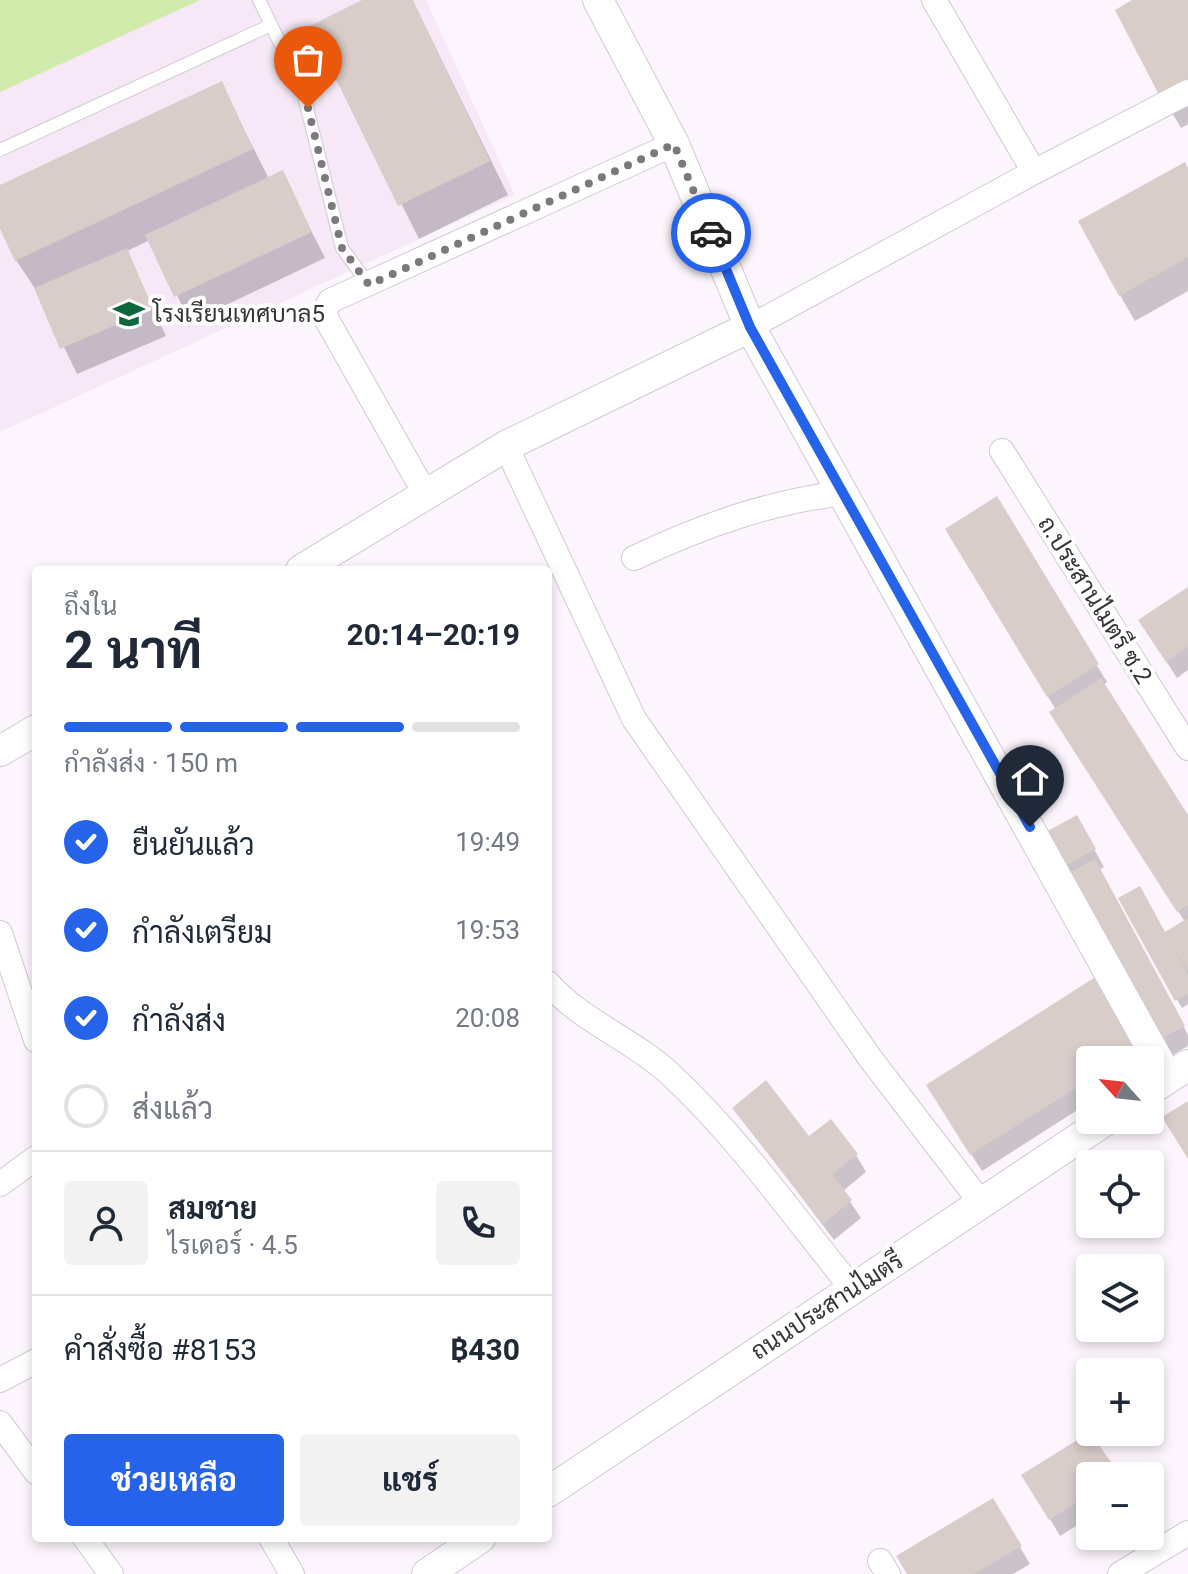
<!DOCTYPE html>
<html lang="th">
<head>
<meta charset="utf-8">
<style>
  body { margin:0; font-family:Roboto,Sarabun,sans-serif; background:#f2f2f3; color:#1f2937; height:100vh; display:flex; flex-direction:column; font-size:30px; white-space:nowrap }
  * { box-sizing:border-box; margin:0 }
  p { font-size:26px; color:#747a83 }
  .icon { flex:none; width:44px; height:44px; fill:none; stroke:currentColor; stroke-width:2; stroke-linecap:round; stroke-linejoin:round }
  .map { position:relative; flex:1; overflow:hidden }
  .sheet { position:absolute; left:32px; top:566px; width:520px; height:976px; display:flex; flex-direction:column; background:#fff; border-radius:8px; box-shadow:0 4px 12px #0003 }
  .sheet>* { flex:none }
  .needle { width:52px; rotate:297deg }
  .buttons { position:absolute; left:1076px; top:1046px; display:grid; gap:16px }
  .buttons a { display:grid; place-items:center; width:88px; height:88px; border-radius:8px; background:#fff; box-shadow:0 4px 12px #0003; font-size:40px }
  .pin { position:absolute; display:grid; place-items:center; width:68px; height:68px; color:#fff; margin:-82px -34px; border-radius:50% 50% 50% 0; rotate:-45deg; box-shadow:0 0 8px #0007 }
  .pin .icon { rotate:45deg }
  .courier { position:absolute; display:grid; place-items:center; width:80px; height:80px; margin:-40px; border:6px solid #2563eb; border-radius:50%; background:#fff; color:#222; box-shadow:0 2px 10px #0007 }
  .head em { font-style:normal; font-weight:700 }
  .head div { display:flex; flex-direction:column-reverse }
  .head { display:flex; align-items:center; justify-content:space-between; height:136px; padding:0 32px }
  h1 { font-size:52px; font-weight:700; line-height:60px }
  .bar { display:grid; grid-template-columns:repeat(4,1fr); gap:12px 8px; align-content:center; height:96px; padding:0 32px }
  .bar i { height:10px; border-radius:6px; background:#e0e1e3 }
  .bar .active { background:#2563eb }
  .bar p { grid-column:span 4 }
  .line { display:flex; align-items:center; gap:20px; padding:0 32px; border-top:2px solid #e0e1e3 }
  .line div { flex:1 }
  .round { display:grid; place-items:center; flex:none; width:84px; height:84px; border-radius:8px; background:#f2f2f3 }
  ol { padding:0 32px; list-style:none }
  li { display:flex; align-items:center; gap:24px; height:88px }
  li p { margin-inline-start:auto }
  li .icon { padding:8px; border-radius:50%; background:#2563eb; color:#fff; stroke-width:4 }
  li:last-child { color:#747a83 }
  li i { width:44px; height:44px; border:4px solid #e0e1e3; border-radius:50% }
  .action { display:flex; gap:16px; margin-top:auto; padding:16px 32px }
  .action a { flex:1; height:92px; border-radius:8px; background:#2563eb; color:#fff; font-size:32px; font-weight:700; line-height:92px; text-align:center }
  .action a+a { background:#f2f2f3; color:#1f2937 }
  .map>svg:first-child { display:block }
  .built { fill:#f6e8f6 }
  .garden { fill:#d1ebac }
  .shadow { fill:#0003 }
  .building { fill:#d9cdca }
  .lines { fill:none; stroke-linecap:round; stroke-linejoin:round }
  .service-casing { stroke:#d2cad2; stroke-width:14 }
  .minor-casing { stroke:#d2cad2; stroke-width:26 }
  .tertiary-casing { stroke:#d2cad2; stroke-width:32 }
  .service { stroke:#fff; stroke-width:12 }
  .minor { stroke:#fff; stroke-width:24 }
  .tertiary { stroke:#fff; stroke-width:30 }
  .done { stroke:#7d787d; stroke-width:8; stroke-dasharray:0 14.4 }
  .route { stroke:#2563eb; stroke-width:10 }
  .labels { text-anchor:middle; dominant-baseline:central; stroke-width:8; stroke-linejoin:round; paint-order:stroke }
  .poi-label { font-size:24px; fill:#383538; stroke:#fff; text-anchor:start }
  .street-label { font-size:24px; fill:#383538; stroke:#fff }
</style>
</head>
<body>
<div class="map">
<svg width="1188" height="1574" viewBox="0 0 1188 1574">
  <rect width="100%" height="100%" fill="#fdf5fd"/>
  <polygon class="built" points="0,0 426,0 515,195 0,432"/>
  <polygon class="garden" points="0,0 200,0 0,92"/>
  <g class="shadow">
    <polygon points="367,0 412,0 508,195 419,239 313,26"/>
    <polygon points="1137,0 1188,0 1188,124 1181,128 1161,94"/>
    <polygon points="221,84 269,179 282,173 325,258 190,322 150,240 127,251 166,336 77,374 38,293 16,260 0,225 0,187"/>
    <polygon points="1188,171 1188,291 1135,321 1120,295"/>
    <polygon points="996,499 1107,682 1103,685 1188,818 1188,1004 1182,1008 1161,973 1165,934 1185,922 1062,729 1056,710 948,530"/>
    <polygon points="1188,589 1188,670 1177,678 1151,638"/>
    <polygon points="1076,817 1104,867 1099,870 1188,1035 1188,1046 1171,1056 1047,834"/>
    <polygon points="1096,979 1146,1060 1090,1060 1090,1102 982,1171 938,1103"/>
    <polygon points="734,1108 856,1155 866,1172 843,1191 861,1218 834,1240"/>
    <polygon points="1091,1433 1118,1476 1090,1476 1090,1517 1060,1536 1024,1475"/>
    <polygon points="993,1501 1030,1564 1013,1574 909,1574"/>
  </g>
  <g class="building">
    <polygon points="362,0 413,0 490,161 398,206 310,26"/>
    <polygon points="1132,0 1188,0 1188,80 1159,95 1115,10"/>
    <polygon points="222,81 253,149 15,261 0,229 0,185"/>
    <polygon points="1185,162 1188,168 1188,257 1119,296 1078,221"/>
    <polygon points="283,170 312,232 174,297 145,235"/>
    <polygon points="127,248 153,309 60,349 34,288"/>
    <polygon points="997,496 1099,664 1047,697 945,529"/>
    <polygon points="1188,587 1188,647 1166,662 1138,620"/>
    <polygon points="1101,678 1188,815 1188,905 1177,912 1049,712"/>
    <polygon points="1077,815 1096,849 1063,867 1044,833"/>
    <polygon points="1095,859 1185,1026 1159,1040 1067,874"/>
    <polygon points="1140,886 1165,932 1188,918 1188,971 1173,947 1188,975 1188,994 1175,1001 1118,898"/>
    <polygon points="1097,976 1141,1046 1119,1060 1090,1060 1090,1079 970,1155 926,1085"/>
    <polygon points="766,1080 809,1136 831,1119 858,1154 832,1174 852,1200 823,1224 732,1108"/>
    <polygon points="1188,1101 1188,1159 1162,1117"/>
    <polygon points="1090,1432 1120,1475 1090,1476 1090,1494 1049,1520 1021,1475"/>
    <polygon points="993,1498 1022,1546 974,1574 907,1574 896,1556"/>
  </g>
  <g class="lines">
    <defs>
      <g id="service">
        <polyline points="259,0 302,88 342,248 369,285"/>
        <polyline points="0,150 271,25"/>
      </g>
      <g id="minor">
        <polyline points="934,0 1034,172"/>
        <polyline points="750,327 1034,172 1188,92"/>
        <polyline points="506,446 634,719 870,1058 982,1204"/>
        <polyline points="1002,451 1188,748"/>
        <polyline points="426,495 327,320 324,312 330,301 674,144"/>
        <path d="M634 558C702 526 771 501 845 493"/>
        <polyline points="0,933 36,1040"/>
        <path d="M548 983C581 1021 632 1039 670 1074 738 1137 793 1216 852 1288"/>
        <polyline points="0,1184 36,1158"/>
        <polyline points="0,1380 36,1361"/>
        <polyline points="0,1423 36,1472"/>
        <polyline points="85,1538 111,1574"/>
        <polyline points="271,1538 292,1574"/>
        <polyline points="880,1561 888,1574"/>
        <polyline points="1120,1574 1188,1533"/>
      </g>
      <g id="tertiary">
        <polyline points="598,0 674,144 750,327 1168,1078"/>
        <polyline points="301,570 506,446 750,327"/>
        <polyline points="0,751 36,730"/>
        <polyline points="1150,1090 1188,1065"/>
        <polyline points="548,1492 1106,1120"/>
        <polyline points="427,1574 480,1538"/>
      </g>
    </defs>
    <use href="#service" class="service-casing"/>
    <use href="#minor" class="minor-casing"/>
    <use href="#tertiary" class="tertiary-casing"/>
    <use href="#service" class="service"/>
    <use href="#minor" class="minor"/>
    <use href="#tertiary" class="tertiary"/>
  </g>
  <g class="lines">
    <polyline class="done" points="308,108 342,248 369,285 674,144 711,233"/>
    <polyline class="route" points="711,233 750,327 1030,827"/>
  </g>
  <defs>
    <symbol id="school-bare" viewBox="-9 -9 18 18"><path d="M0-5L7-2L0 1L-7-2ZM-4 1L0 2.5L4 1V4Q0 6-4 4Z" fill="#0c673a" stroke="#fff" stroke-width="2.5" paint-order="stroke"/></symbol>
  </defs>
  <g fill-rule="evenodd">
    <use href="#school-bare" x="107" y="292" width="44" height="44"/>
  </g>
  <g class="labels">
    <g class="poi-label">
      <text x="153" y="314">โรงเรียนเทศบาล5</text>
    </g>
    <g class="street-label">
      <text transform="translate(1095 600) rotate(58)">ถ.ประสานไมตรี ซ.2</text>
      <text transform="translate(827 1306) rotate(-33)">ถนนประสานไมตรี</text>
    </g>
  </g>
</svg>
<div class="buttons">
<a><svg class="needle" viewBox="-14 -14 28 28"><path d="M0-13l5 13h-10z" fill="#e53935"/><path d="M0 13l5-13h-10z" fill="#747a83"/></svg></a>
<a><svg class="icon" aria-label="locate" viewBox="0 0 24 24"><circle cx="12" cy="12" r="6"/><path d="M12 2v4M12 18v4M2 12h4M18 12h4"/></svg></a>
<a><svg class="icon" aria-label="layers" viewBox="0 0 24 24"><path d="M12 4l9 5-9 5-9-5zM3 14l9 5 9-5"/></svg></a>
<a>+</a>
<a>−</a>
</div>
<div class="pin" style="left:308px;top:108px;background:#ea580c"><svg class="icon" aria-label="bag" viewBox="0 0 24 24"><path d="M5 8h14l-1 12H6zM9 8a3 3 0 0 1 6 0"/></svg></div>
<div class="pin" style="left:1030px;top:827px;background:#1f2937"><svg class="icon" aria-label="home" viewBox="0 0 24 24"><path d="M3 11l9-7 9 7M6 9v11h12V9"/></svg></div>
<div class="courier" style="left:711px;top:233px"><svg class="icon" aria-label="car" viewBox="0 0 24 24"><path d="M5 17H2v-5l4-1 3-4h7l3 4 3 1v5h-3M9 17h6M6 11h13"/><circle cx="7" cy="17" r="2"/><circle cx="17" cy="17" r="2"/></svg></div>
<section class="sheet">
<div class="head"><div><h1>2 นาที</h1><p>ถึงใน</p></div><em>20:14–20:19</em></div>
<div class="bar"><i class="active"></i><i class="active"></i><i class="active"></i><i></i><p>กำลังส่ง · 150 m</p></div>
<ol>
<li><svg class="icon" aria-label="check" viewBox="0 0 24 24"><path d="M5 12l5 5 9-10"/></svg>ยืนยันแล้ว<p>19:49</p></li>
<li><svg class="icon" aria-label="check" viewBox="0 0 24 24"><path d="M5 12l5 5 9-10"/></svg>กำลังเตรียม<p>19:53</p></li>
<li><svg class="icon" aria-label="check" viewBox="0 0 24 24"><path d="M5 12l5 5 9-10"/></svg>กำลังส่ง<p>20:08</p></li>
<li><i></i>ส่งแล้ว</li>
</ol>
<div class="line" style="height:144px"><a class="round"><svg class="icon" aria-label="person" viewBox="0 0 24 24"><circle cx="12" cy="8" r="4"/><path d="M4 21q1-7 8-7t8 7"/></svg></a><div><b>สมชาย</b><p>ไรเดอร์ · 4.5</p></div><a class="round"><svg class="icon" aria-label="phone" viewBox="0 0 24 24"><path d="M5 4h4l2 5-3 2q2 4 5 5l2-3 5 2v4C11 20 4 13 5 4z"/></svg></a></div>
<div class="line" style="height:104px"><div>คำสั่งซื้อ #8153</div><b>฿430</b></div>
<div class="action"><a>ช่วยเหลือ</a><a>แชร์</a></div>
</section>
</div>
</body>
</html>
